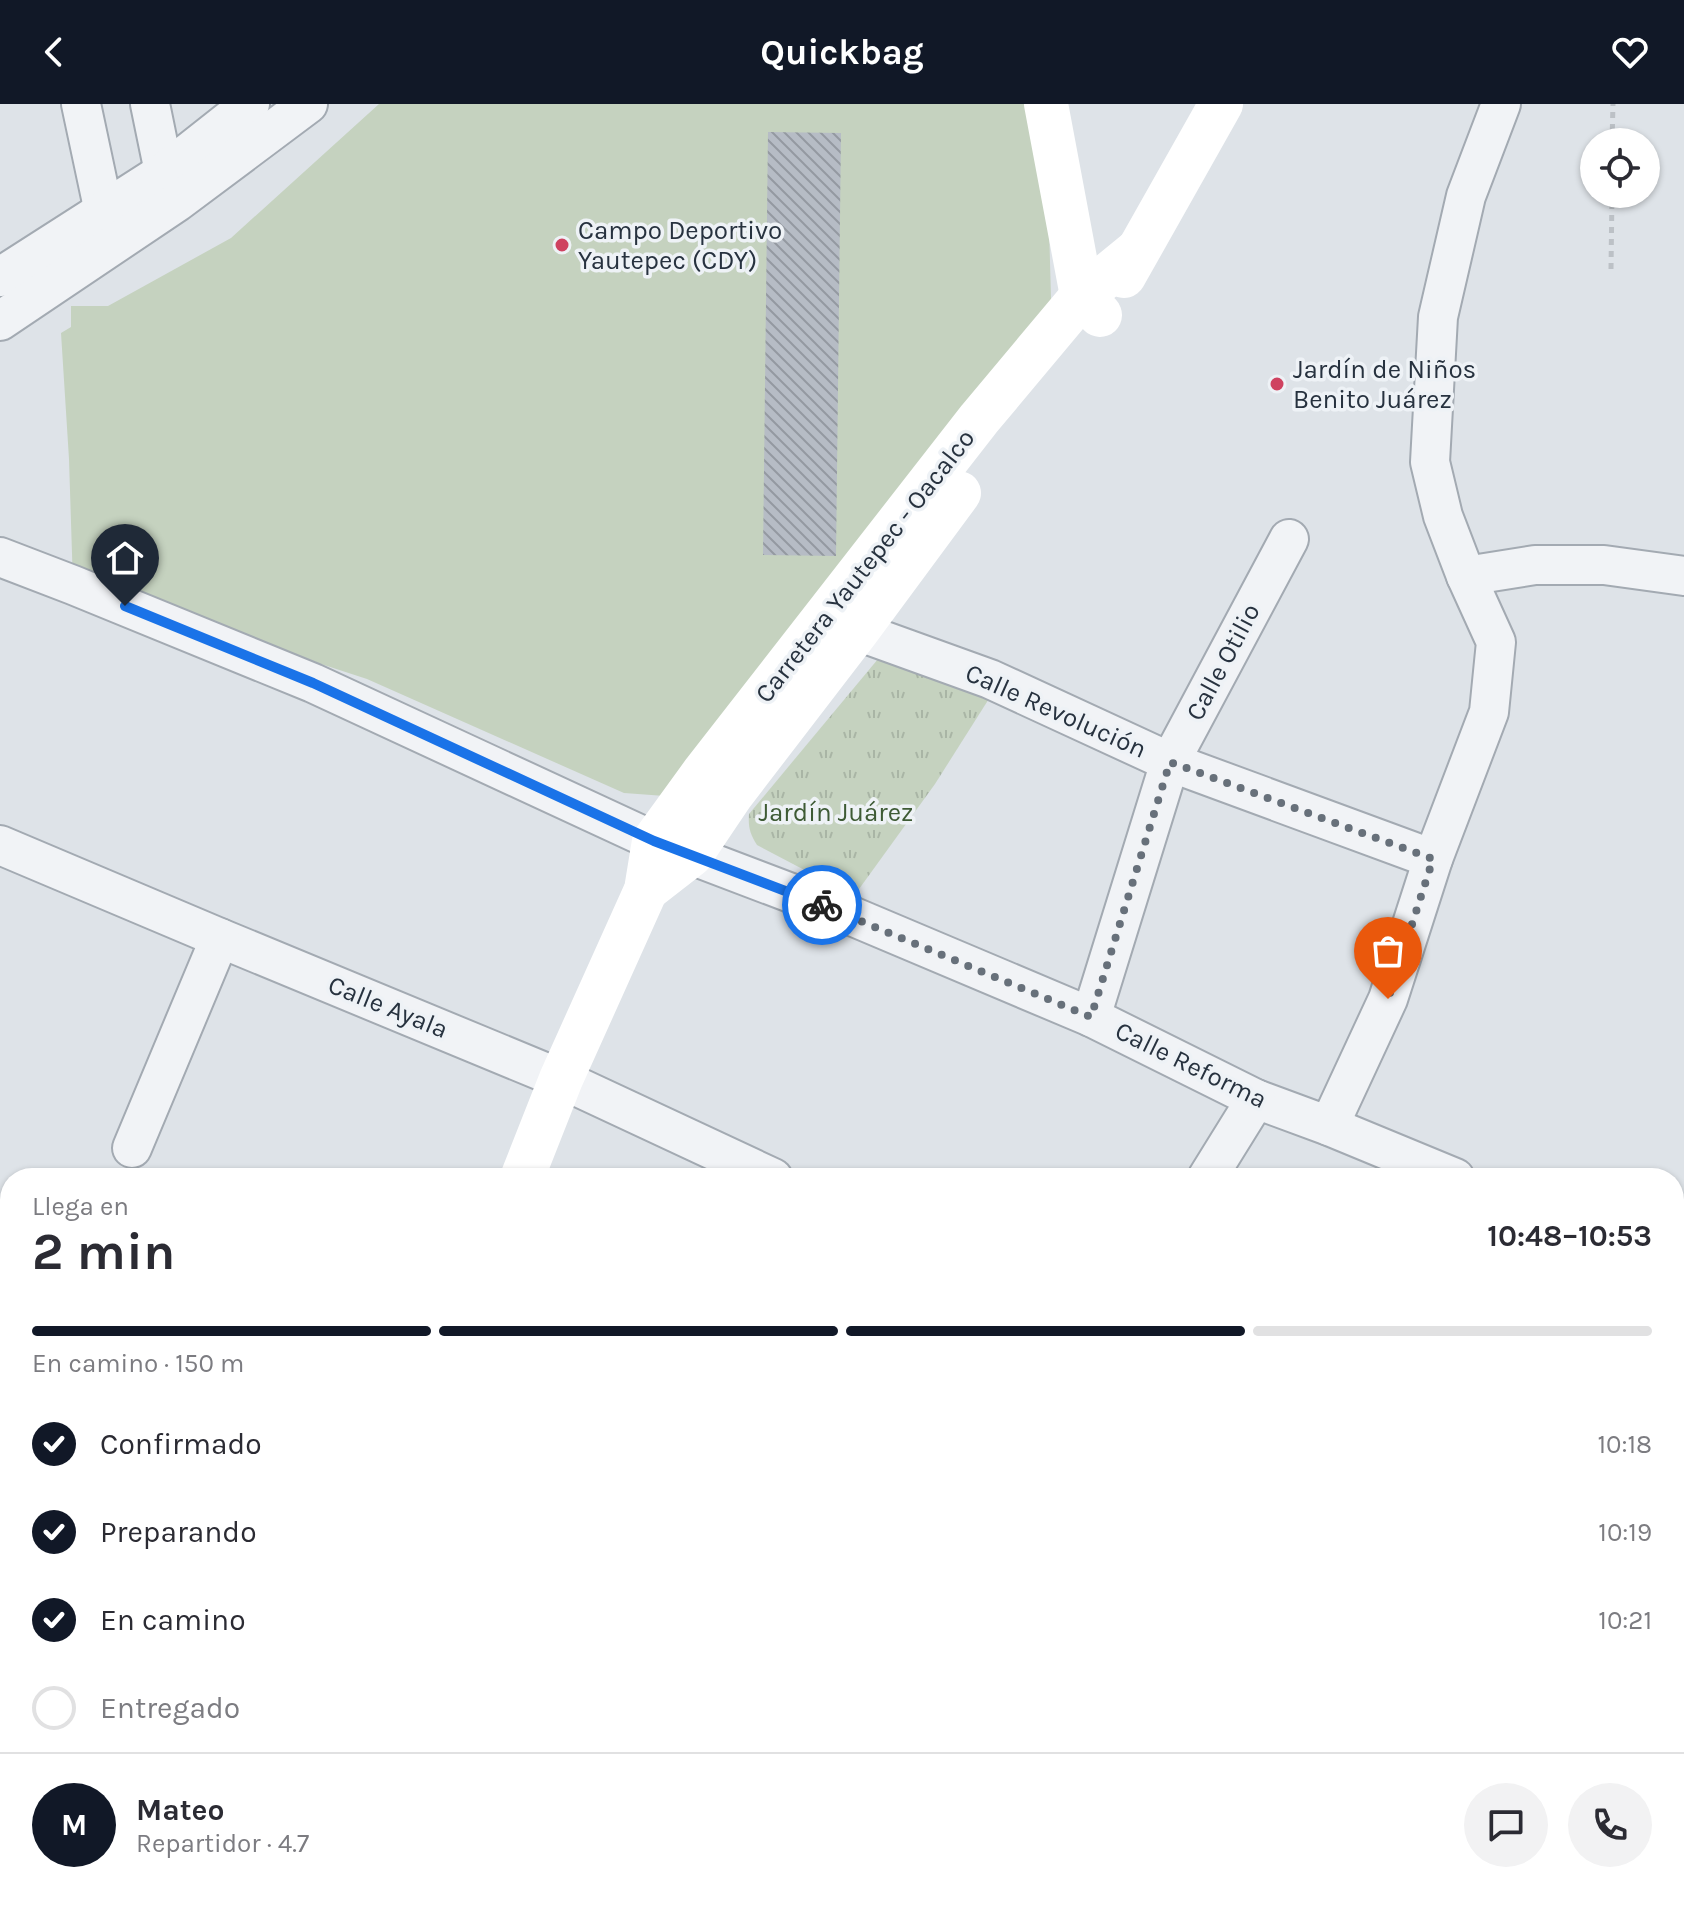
<!DOCTYPE html>
<html lang="es">
<head>
<meta charset="utf-8">
<style>
  body { margin:0; font-family:Karla,sans-serif; background:#f2f2f3; color:#2b2b33; height:100vh; display:flex; flex-direction:column; font-size:30px; white-space:nowrap }
  * { box-sizing:border-box; margin:0 }
  p { font-size:26px; color:#7c7c81 }
  .icon { flex:none; width:44px; height:44px; fill:none; stroke:currentColor; stroke-width:2; stroke-linecap:round; stroke-linejoin:round }
  .map { position:relative; flex:1; overflow:hidden }
  .side { position:absolute; left:0px; top:1064px; width:1684px; height:744px; display:flex; flex-direction:column; background:#fff; border-radius:32px 32px 0 0; box-shadow:0 2px 6px #0004 }
  .side>* { flex:none }
  .buttons { position:absolute; left:1580px; top:24px; display:grid; gap:16px }
  .buttons a { display:grid; place-items:center; width:80px; height:80px; border-radius:50%; background:#fff; box-shadow:0 2px 6px #0004; font-size:40px }
  .pin { position:absolute; display:grid; place-items:center; width:68px; height:68px; color:#fff; margin:-82px -34px; border-radius:50% 50% 50% 0; rotate:-45deg; box-shadow:0 0 8px #0007 }
  .pin .icon { rotate:45deg }
  .courier { position:absolute; display:grid; place-items:center; width:80px; height:80px; margin:-40px; border:6px solid #1a73e8; border-radius:50%; background:#fff; color:#222; box-shadow:0 2px 10px #0007 }
  .headline em { font-style:normal; font-weight:700 }
  .headline div { display:flex; flex-direction:column-reverse }
  .headline { display:flex; align-items:center; justify-content:space-between; height:136px; padding:0 32px }
  h1 { font-size:52px; font-weight:700; line-height:60px }
  .bar { display:grid; grid-template-columns:repeat(4,1fr); gap:12px 8px; align-content:center; height:96px; padding:0 32px }
  .bar i { height:10px; border-radius:6px; background:#e1e1e2 }
  .bar .selected { background:#111827 }
  .bar p { grid-column:span 4 }
  .line { display:flex; align-items:center; gap:20px; padding:0 32px; border-top:2px solid #e1e1e2 }
  .line div { flex:1 }
  .round { display:grid; place-items:center; flex:none; width:84px; height:84px; border-radius:42px; background:#f2f2f3 }
  ol { padding:0 32px; list-style:none }
  li { display:flex; align-items:center; gap:24px; height:88px }
  li p { margin-inline-start:auto }
  li .icon { padding:8px; border-radius:50%; background:#111827; color:#fff; stroke-width:4 }
  li:last-child { color:#7c7c81 }
  li i { width:44px; height:44px; border:4px solid #e1e1e2; border-radius:50% }
  header { display:flex; justify-content:space-between; align-items:center; height:104px; padding:0 32px; background:#111827; color:#fff; font-size:36px; font-weight:700 }
  .map>svg:first-child { display:block }
  .built { fill:#ccd2da }
  .park { fill:url(#park-tufts) }
  .pitch { fill:#c5d2bf }
  .building { fill:url(#building-back-hatch) }
  .lines { fill:none; stroke-linecap:round; stroke-linejoin:round }
  .lane-casing { stroke:#a3aab2; stroke-width:22 }
  .street-casing { stroke:#a3aab2; stroke-width:42 }
  .path { stroke:#bcc1c6; stroke-width:5; stroke-dasharray:6 6; stroke-linecap:butt }
  .lane { stroke:#f1f3f6; stroke-width:18 }
  .street { stroke:#f1f3f6; stroke-width:38 }
  .secondary { stroke:#fff; stroke-width:44 }
  .done { stroke:#67707a; stroke-width:8; stroke-dasharray:0 14.4 }
  .route { stroke:#1a73e8; stroke-width:10 }
  .poi-dot { fill:#cf4260; stroke:#eef2f6; stroke-width:3 }
  .labels { text-anchor:middle; dominant-baseline:central; stroke-width:7; stroke-linejoin:round; paint-order:stroke }
  .poi-label { font-size:26px; fill:#27323f; stroke:#eef2f6; text-anchor:start }
  .street-label { font-size:26px; fill:#27323f; stroke:#eef2f6 }
  .park-label { font-size:26px; fill:#3e5b35; stroke:#eef2f6 }
</style>
</head>
<body>
<header><svg class="icon" aria-label="back" viewBox="0 0 24 24"><path d="M15 5l-7 7 7 7"/></svg>Quickbag<svg class="icon" aria-label="heart" viewBox="0 0 24 24"><path d="M12 20l-8-8c-3-5 5-10 8-4 3-6 11-1 8 4z"/></svg></header>
<div class="map">
<svg width="1684" height="1808" viewBox="0 0 1684 1808">
  <defs>
    <pattern id="park-tufts" width="24" height="20" patternUnits="userSpaceOnUse" patternTransform="scale(2)"><rect width="24" height="20" fill="#c5d2bf"/><path d="M3 7l-1-3M5 7V3M7 7l1-3M15 17l-1-3M17 17v-4M19 17l1-3" fill="none" stroke="#a9b5a5"/></pattern>
    <pattern id="building-back-hatch" width="6" height="6" patternUnits="userSpaceOnUse" patternTransform="scale(2)"><rect width="6" height="6" fill="#b6bcc5"/><path d="M-1 5l2 2M0 0l6 6M5-1l2 2" fill="none" stroke="#9499a1"/></pattern>
  </defs>
  <rect width="100%" height="100%" fill="#dee3e8"/>
  <polygon class="built" points="1292,1798 1437,1798 1434,1808 1289,1808"/>
  <path class="park" d="M887 551 992 590 935 680 854 792 757 741C750 730 748 723 749 710L878 555Z"/>
  <polygon class="pitch" points="379,0 1027,0 1049,122 1052,229 665,692 624,689 367,575 321,560 153,494 73,481 69,355 61,229 71,223 71,202 108,202 231,134"/>
  <polygon class="building" points="768,28 841,29 836,452 763,451"/>
  <g class="lines">
    <defs>
      <polyline id="lane" points="280,1798 286,1808"/>
      <g id="street">
        <polyline points="81,0 104,108 110,130"/>
        <polyline points="150,0 164,68 173,88"/>
        <polyline points="0,173 164,68 250,0"/>
        <polyline points="0,217 177,98 308,0"/>
        <polyline points="0,453 73,481 313,579 654,737 854,813 1091,913 1256,995 1329,1022 1455,1074"/>
        <polyline points="1466,472 1535,461 1604,461 1684,472"/>
        <polyline points="857,527 990,575 1170,658 1433,755"/>
        <polyline points="0,741 220,834 561,975 773,1074"/>
        <polyline points="1091,913 1170,658 1289,435"/>
        <polyline points="1329,1022 1388,895 1433,755 1489,608 1496,538 1466,472 1443,412 1430,358 1438,213 1466,92 1501,0"/>
        <polyline points="132,1044 220,834"/>
        <polyline points="1207,1074 1256,995"/>
        <polyline points="1674,1165 1684,1169"/>
        <polyline points="1674,1355 1684,1328"/>
        <polyline points="1674,1584 1684,1586"/>
        <polyline points="717,1798 740,1808"/>
      </g>
    </defs>
    <use href="#lane" class="lane-casing"/>
    <use href="#street" class="street-casing"/>
    <g class="path">
      <polyline points="1612,38 1613,0"/>
      <polyline points="1611,165 1612,90"/>
    </g>
    <use href="#lane" class="lane"/>
    <use href="#street" class="street"/>
    <g class="secondary">
      <polyline points="1046,0 1082,192 1100,211"/>
      <polyline points="1124,172 1221,0"/>
      <polyline points="646,786 691,751 732,690 857,527 959,389"/>
      <polyline points="522,1074 561,975 646,786 654,737 704,668 979,315 1082,192 1137,147"/>
      <polyline points="0,1500 10,1504"/>
      <polyline points="234,1808 238,1798"/>
    </g>
  </g>
  <g class="lines">
    <polyline class="done" points="822,801 1091,913 1170,658 1433,755 1388,895"/>
    <polyline class="route" points="125,502 313,579 654,737 822,801"/>
  </g>
  <g class="poi-dot">
    <circle cx="562" cy="141" r="8"/>
    <circle cx="1277" cy="280" r="8"/>
  </g>
  <g class="labels">
    <g class="poi-label">
      <text x="578" y="126">Campo Deportivo<tspan x="578" dy="30">Yautepec (CDY)</tspan></text>
      <text x="1293" y="265">Jardín de Niños<tspan x="1293" dy="30">Benito Juárez</tspan></text>
    </g>
    <g class="street-label">
      <text transform="translate(865 462) rotate(-52)">Carretera Yautepec - Oacalco</text>
      <text transform="translate(1223 558) rotate(-62)">Calle Otilio</text>
      <text transform="translate(1056 607) rotate(24)">Calle Revolución</text>
      <text transform="translate(388 903) rotate(22)">Calle Ayala</text>
      <text transform="translate(1191 961) rotate(26)">Calle Reforma</text>
    </g>
    <g class="park-label">
      <text x="836" y="708">Jardín Juárez</text>
    </g>
  </g>
</svg>
<div class="buttons">
<a><svg class="icon" aria-label="locate" viewBox="0 0 24 24"><circle cx="12" cy="12" r="6"/><path d="M12 2v4M12 18v4M2 12h4M18 12h4"/></svg></a>
</div>
<div class="pin" style="left:1388px;top:895px;background:#ea580c"><svg class="icon" aria-label="bag" viewBox="0 0 24 24"><path d="M5 8h14l-1 12H6zM9 8a3 3 0 0 1 6 0"/></svg></div>
<div class="pin" style="left:125px;top:502px;background:#1f2937"><svg class="icon" aria-label="home" viewBox="0 0 24 24"><path d="M3 11l9-7 9 7M6 9v11h12V9"/></svg></div>
<div class="courier" style="left:822px;top:801px"><svg class="icon" aria-label="bike" viewBox="0 0 24 24"><circle cx="6" cy="16" r="4"/><circle cx="18" cy="16" r="4"/><path d="M6 16l4-8h5l3 8M10 8l3 8H6M13 5h3"/></svg></div>
<section class="side">
<div class="headline"><div><h1>2 min</h1><p>Llega en</p></div><em>10:48–10:53</em></div>
<div class="bar"><i class="selected"></i><i class="selected"></i><i class="selected"></i><i></i><p>En camino · 150 m</p></div>
<ol>
<li><svg class="icon" aria-label="check" viewBox="0 0 24 24"><path d="M5 12l5 5 9-10"/></svg>Confirmado<p>10:18</p></li>
<li><svg class="icon" aria-label="check" viewBox="0 0 24 24"><path d="M5 12l5 5 9-10"/></svg>Preparando<p>10:19</p></li>
<li><svg class="icon" aria-label="check" viewBox="0 0 24 24"><path d="M5 12l5 5 9-10"/></svg>En camino<p>10:21</p></li>
<li><i></i>Entregado</li>
</ol>
<div class="line" style="height:144px"><b class="round" style="background:#111827;color:#fff">M</b><div><b>Mateo</b><p>Repartidor · 4.7</p></div><a class="round"><svg class="icon" aria-label="chat" viewBox="0 0 24 24"><path d="M4 5h16v11H9l-5 4z"/></svg></a><a class="round"><svg class="icon" aria-label="phone" viewBox="0 0 24 24"><path d="M5 4h4l2 5-3 2q2 4 5 5l2-3 5 2v4C11 20 4 13 5 4z"/></svg></a></div>
</section>
</div>
</body>
</html>
